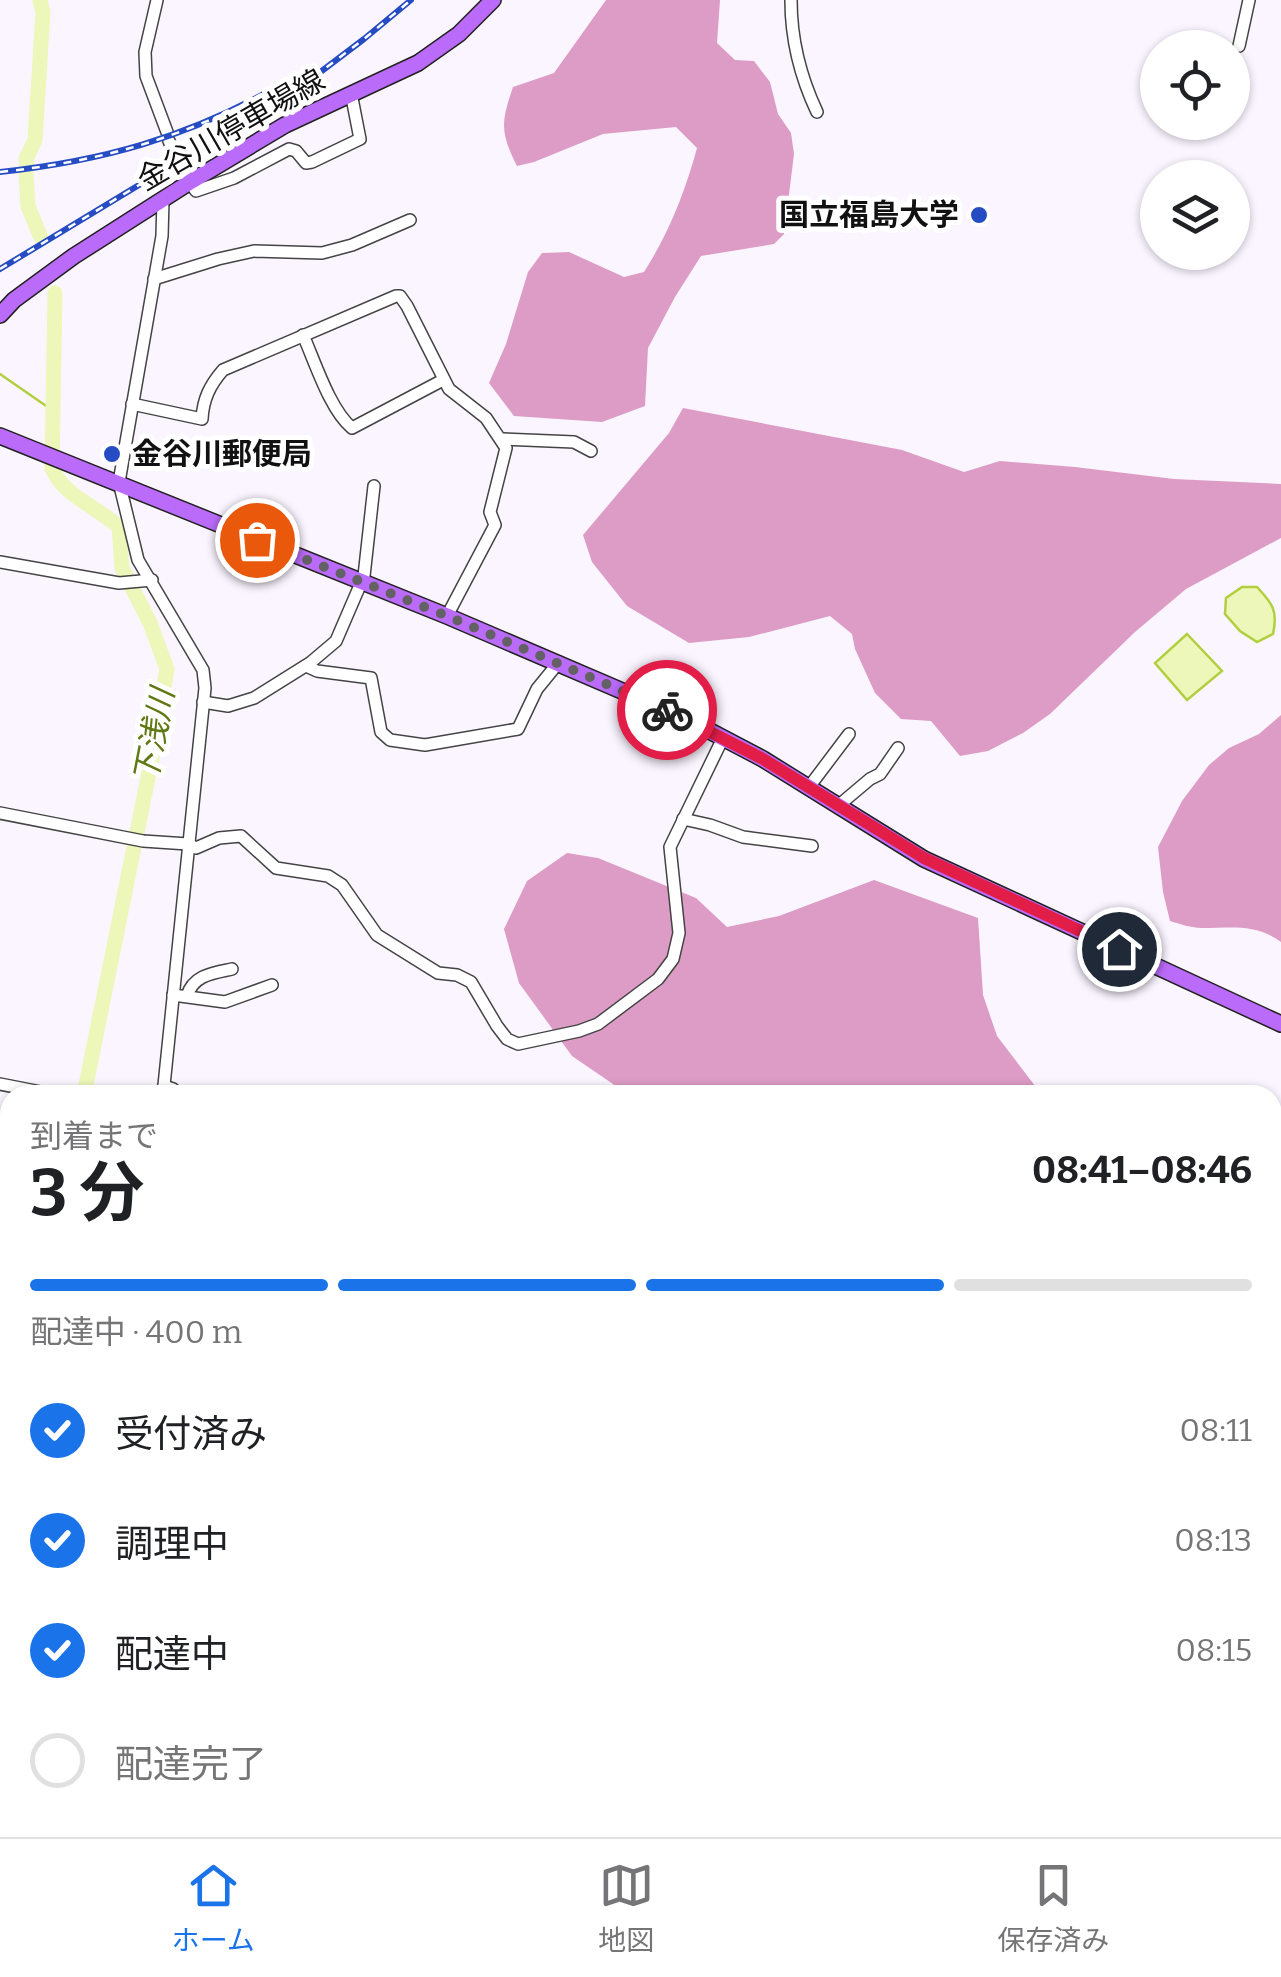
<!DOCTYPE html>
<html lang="ja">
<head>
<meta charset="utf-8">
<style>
  body { margin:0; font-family:Bitter,"Noto Sans JP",serif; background:#f6f6f6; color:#202124; height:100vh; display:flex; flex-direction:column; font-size:38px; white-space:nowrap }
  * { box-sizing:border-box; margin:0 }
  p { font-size:32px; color:#757577 }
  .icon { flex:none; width:55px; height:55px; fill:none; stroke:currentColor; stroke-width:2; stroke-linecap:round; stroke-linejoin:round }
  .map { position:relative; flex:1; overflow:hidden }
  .drawer { position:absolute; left:0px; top:1085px; width:1282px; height:752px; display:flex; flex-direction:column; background:#fff; border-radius:30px 30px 0 0; box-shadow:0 2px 8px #0004 }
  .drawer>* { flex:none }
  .buttons { position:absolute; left:1140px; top:30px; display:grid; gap:20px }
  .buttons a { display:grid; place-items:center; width:110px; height:110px; border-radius:50%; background:#fff; box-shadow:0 2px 8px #0004; font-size:50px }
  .pin { position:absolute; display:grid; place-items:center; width:85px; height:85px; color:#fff; margin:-42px; border:5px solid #fff; border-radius:50%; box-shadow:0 2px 10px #0007 }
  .courier { position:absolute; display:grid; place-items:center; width:100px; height:100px; margin:-50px; border:8px solid #e11d48; border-radius:50%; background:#fff; color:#222; box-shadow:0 2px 12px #0007 }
  .summary em { font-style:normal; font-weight:700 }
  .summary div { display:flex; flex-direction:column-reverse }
  .summary { display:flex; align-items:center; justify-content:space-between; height:170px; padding:0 30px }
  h1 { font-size:65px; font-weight:700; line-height:75px }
  .bar { display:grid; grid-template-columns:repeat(4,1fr); gap:15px 10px; align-content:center; height:120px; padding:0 30px }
  .bar i { height:12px; border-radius:8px; background:#e0e0e0 }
  .bar .current { background:#1a73e8 }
  .bar p { grid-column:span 4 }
  ol { padding:0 30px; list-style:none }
  li { display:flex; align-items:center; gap:30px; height:110px }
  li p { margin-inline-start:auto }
  li .icon { padding:10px; border-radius:50%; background:#1a73e8; color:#fff; stroke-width:4 }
  li:last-child { color:#757577 }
  li i { width:55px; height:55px; border:5px solid #e0e0e0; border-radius:50% }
  .tabs { display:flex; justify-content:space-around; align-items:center; height:140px; border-top:2px solid #e0e0e0; background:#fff; font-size:28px; color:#757577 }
  .tabs a { display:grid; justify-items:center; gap:5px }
  .tabs .current { color:#1a73e8 }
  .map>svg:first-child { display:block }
  .forest { fill:#dc9cc5 }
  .pitch { fill:#f2cfed }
  .water { fill:#ecf7b9; stroke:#b1cf3f; stroke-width:2.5 }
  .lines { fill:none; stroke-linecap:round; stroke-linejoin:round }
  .stream { stroke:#b1cf3f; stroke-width:2.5 }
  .river { stroke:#ecf7b9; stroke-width:15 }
  .minor-casing { stroke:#444; stroke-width:14 }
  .major-casing { stroke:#222; stroke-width:18 }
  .highway-casing { stroke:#222; stroke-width:20 }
  .minor { stroke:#fff; stroke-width:11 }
  .major { stroke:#bb6bf9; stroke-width:15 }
  .highway { stroke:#855df5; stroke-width:18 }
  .rail-casing { stroke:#264cc4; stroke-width:6 }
  .rail { stroke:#fff; stroke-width:2.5; stroke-dasharray:8; stroke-linecap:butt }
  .done { stroke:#636164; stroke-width:10; stroke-dasharray:0 18 }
  .route { stroke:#e11d48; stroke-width:12 }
  .poi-dot { fill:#264cc4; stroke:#fff; stroke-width:4 }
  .labels { text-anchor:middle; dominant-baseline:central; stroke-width:10; stroke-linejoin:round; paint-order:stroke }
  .street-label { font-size:30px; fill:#111; stroke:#fff }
  .poi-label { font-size:30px; font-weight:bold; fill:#111; stroke:#fff; text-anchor:end }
  .water-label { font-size:32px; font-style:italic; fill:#617915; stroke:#fff }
</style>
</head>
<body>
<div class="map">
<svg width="1281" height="1837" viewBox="0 0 1281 1837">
  <rect width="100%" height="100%" fill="#fbf5ff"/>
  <g class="forest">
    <path d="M606 0H720L717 43 735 60 754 61 770 82 778 114 791 133 794 154 784 234 774 244 701 256 675 297 648 348 645 406 602 422 514 416 489 383 506 344 528 272 542 253 569 252 624 277 644 272C669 233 685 192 697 148L676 127 603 134 534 162 517 166C500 132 501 122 513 87L554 73Z"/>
    <polygon points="683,408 902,450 964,472 1000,461 1075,467 1174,479 1281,484 1281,538 1186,589 1135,632 1050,714 1023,733 988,751 960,756 931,721 901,719 875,693 855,649 852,634 830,616 749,637 689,643 627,606 592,562 583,535 669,433"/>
    <path d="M1281 715V942C1255 923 1232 928 1202 928 1191 928 1180 924 1170 921L1163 892 1158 847 1182 801 1209 765 1229 748 1259 734Z"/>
    <polygon points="567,853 598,858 696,898 727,927 779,916 874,880 978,918 983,995 997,1036 1042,1095 629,1095 572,1056 519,983 504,929 527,881"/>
    <polygon points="499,1828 642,1828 634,1837 512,1837"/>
  </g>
  <polygon class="pitch" points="923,1828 977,1828 982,1837 928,1837"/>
  <g class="water">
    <path d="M1242 587H1257C1273 604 1278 611 1273 634L1257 642 1240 631 1225 614 1226 598Z"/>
    <polygon points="1187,634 1222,671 1187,700 1155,663"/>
  </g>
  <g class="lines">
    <polyline class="stream" points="0,374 52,410"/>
    <g class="river">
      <polyline points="27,169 26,159 35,140 43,12 40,0"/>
      <polyline points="26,175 28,206 41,238"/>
      <path d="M55 293 52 468C63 496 98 507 119 527L122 568 150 623 167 669 152 758 84 1095"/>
      <polyline points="0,1261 10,1244"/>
    </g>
    <defs>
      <g id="minor">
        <polyline points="157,0 145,52 146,76 167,132"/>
        <path d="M791 0C791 40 800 76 817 112"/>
        <polyline points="1239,46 1249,0"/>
        <polyline points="169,141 181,170 196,191 234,178 289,149 296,151 306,163 312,162 360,139 351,93"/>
        <polyline points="163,200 162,236 119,482 138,560 203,670 205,688 163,1095"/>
        <polyline points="154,279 218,259 254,251 322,253 352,245 410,220"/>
        <path d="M303 335C315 362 330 410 352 428L443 380"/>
        <path d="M132 404 202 419C203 399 210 385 223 370L396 296H400L407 306 449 389 486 418 506 448 490 512 495 525 447 616"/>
        <polyline points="502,439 574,442 591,451"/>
        <polyline points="0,562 119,583 152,580"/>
        <polyline points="306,666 317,671 371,678 381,732 390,740 425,745 518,729 537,689 559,662"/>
        <polyline points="203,702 228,706 254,698 310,663 336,641 364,576 374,486"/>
        <polyline points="809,787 849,734"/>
        <polyline points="838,806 870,779 880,774 898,748"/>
        <polyline points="0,813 143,841 188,844 196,848 219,838 241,836 276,868 328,876 342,885 377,935 438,973 457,975 471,982 497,1026 507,1039 518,1044 579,1031 598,1024 658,979 673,959 679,933 670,847 723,738"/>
        <polyline points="683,819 710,825 743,837 812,846"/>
        <polyline points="173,995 225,1002 272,985"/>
        <path d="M187 996C193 975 213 973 232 969"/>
        <polyline points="0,1084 56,1095"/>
        <polyline points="164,1086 173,1089 180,1095"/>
        <polyline points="1272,1329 1281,1326"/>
        <polyline points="0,1366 10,1367"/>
        <polyline points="0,1522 10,1523"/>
        <polyline points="0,1744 10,1743"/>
        <polyline points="106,1828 110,1837"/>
        <polyline points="155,1828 167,1837"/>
        <polyline points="368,1828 376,1837"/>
        <polyline points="689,1828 698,1837"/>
        <polyline points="22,1837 38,1828"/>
        <polyline points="668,1837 680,1828"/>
      </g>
      <g id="major">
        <polyline points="0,315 14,300 74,256 190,182 285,125 418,63 459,34 493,0"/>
        <polyline points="0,436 447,616 685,718 763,759 924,859 1281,1024"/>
      </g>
      <g id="highway">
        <polyline points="1272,1578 1281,1583"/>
        <polyline points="1272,1594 1281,1598"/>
        <polyline points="0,1615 10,1614"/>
        <polyline points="1272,1624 1281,1626"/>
        <polyline points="0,1645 10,1643"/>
        <polyline points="0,1658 10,1656"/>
        <polyline points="0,1680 10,1677"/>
      </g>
    </defs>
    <use href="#minor" class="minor-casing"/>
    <use href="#major" class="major-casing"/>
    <use href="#highway" class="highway-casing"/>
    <use href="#minor" class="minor"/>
    <use href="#major" class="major"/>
    <use href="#highway" class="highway"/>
    <defs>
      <g id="rail">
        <path d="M0 172C103 161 184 138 275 88"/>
        <polyline points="0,269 298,89 364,39 411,0"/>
      </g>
    </defs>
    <use href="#rail" class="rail-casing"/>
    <use href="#rail" class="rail"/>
  </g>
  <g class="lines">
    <polyline class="done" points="257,540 447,616 667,710"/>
    <polyline class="route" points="667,710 763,759 924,858 1119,949"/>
  </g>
  <g class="poi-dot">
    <circle cx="979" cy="215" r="10"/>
    <circle cx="112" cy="454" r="10"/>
  </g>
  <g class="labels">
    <g class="street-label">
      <text transform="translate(231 130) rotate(-30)">金谷川停車場線</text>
    </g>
    <g class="poi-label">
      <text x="959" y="215">国立福島大学</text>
      <text x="132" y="454" text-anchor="start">金谷川郵便局</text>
    </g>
    <g class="water-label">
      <text transform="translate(154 736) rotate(-79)">下浅川</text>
    </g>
  </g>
</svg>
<div class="buttons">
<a><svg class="icon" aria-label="locate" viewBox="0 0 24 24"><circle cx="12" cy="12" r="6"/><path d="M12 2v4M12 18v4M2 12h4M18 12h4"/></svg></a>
<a><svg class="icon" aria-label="layers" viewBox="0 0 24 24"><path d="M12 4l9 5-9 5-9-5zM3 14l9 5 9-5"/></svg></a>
</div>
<div class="pin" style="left:257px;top:540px;background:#ea580c"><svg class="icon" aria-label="bag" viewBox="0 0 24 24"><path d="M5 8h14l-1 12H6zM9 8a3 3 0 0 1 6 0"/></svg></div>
<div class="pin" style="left:1119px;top:949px;background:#1f2937"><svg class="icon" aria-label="home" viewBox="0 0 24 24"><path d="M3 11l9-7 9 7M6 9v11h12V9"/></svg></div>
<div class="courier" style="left:667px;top:710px"><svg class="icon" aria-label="bike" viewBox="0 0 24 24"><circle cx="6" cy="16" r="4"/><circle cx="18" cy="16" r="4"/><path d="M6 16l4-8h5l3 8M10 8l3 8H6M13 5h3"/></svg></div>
<section class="drawer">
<div class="summary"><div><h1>3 分</h1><p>到着まで</p></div><em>08:41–08:46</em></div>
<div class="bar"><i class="current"></i><i class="current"></i><i class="current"></i><i></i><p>配達中 · 400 m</p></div>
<ol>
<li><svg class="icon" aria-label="check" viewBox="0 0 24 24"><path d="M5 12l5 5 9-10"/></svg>受付済み<p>08:11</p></li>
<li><svg class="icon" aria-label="check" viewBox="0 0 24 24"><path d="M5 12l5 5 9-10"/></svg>調理中<p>08:13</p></li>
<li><svg class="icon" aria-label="check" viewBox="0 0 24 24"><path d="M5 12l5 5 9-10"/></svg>配達中<p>08:15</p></li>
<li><i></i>配達完了</li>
</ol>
</section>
</div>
<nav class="tabs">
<a class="current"><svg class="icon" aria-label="home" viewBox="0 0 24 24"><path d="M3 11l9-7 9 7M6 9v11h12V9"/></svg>ホーム</a>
<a><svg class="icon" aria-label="map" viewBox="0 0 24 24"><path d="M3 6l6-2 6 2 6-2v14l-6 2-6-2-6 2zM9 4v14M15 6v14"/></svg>地図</a>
<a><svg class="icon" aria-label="saved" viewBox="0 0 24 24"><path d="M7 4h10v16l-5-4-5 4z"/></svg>保存済み</a>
</nav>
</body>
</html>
